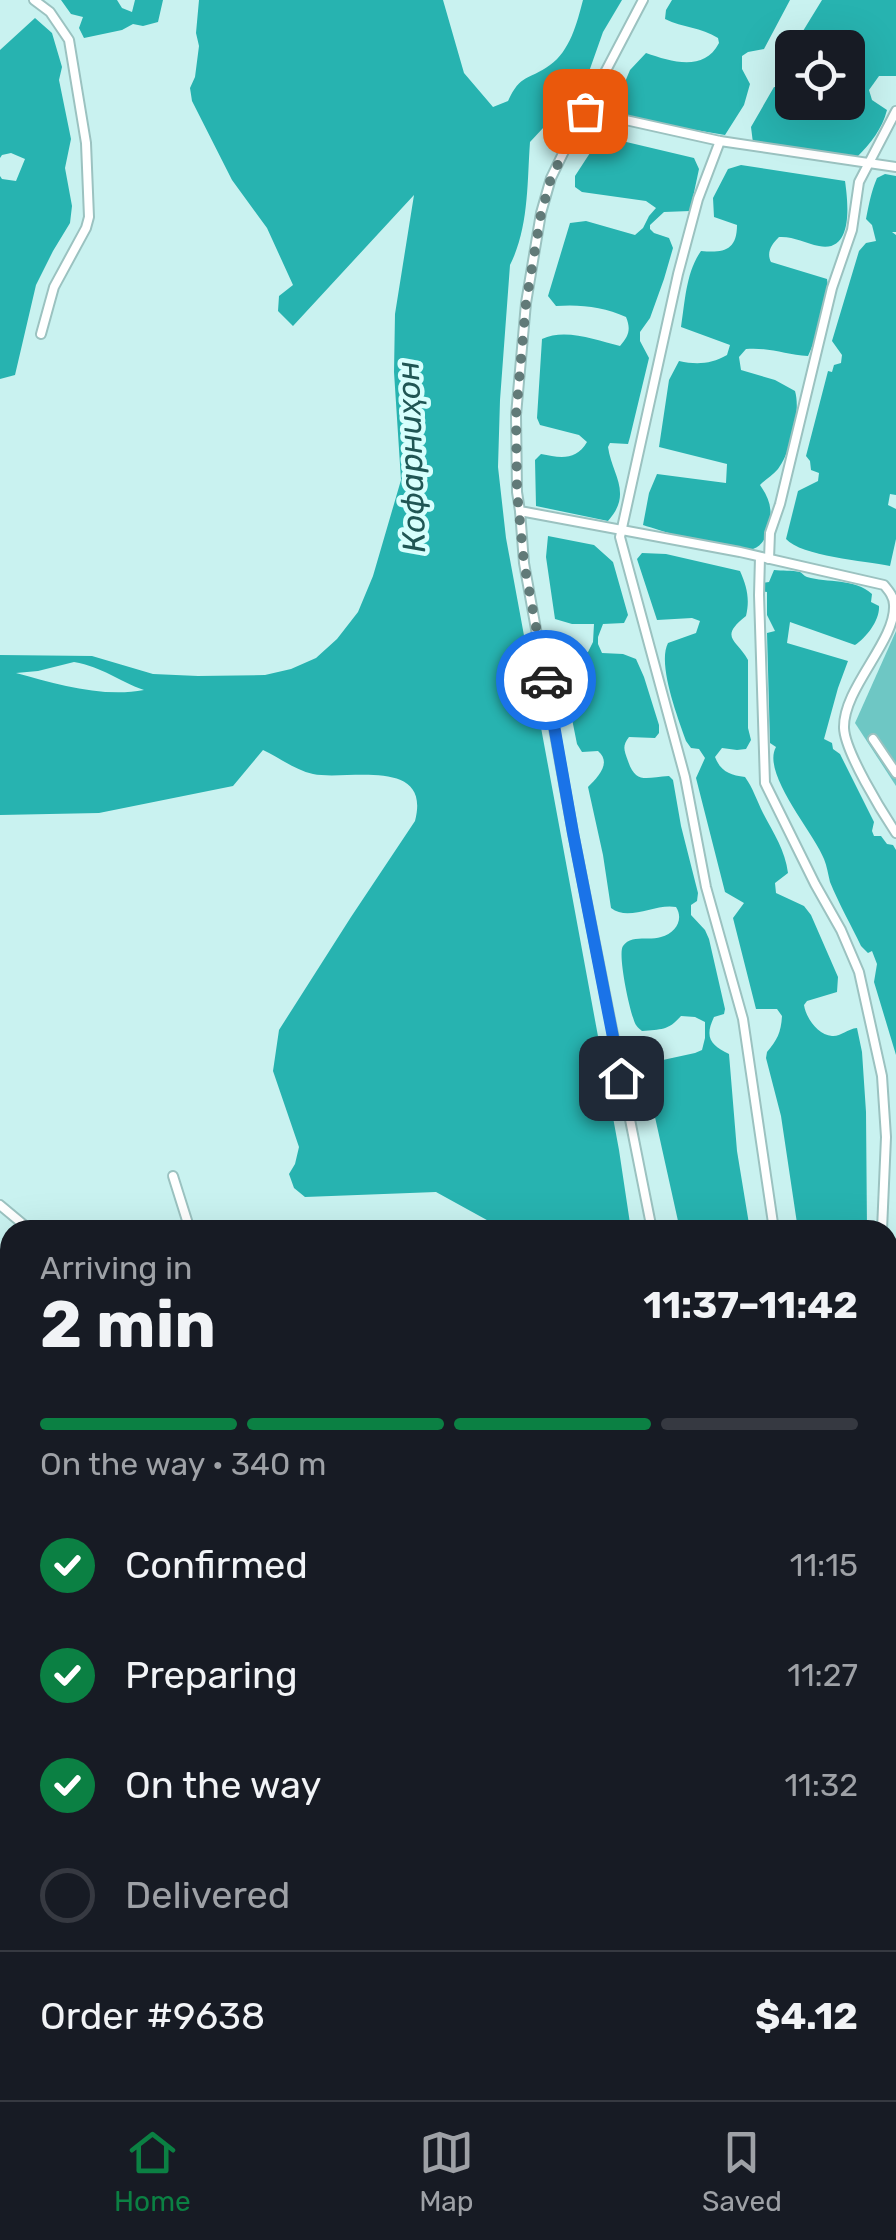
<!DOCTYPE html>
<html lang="en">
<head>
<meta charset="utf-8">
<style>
  body { margin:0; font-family:Rubik,sans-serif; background:#20242c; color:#f1f3f6; height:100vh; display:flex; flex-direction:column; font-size:38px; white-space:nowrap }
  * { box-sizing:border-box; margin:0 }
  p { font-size:32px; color:#9ea1a6 }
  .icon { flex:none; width:55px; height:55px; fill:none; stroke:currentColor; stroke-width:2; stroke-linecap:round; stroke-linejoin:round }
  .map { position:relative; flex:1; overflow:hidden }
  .drawer { position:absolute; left:0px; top:1220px; width:898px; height:880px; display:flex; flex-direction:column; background:#171b24; border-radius:30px 30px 0 0; box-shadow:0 10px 40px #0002 }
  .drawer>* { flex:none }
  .fabs { position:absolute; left:775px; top:30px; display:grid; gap:20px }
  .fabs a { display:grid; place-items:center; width:90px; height:90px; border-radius:15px; background:#171b24; box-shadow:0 10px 40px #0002; font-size:50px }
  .pin { position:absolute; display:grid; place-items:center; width:85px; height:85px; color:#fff; margin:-42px; border-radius:20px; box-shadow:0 5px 15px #0006 }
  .courier { position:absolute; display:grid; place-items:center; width:100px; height:100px; margin:-50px; border:8px solid #1a73e8; border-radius:50%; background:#fff; color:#222; box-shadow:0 2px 12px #0007 }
  .overview em { font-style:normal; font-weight:700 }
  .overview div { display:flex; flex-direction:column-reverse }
  .overview { display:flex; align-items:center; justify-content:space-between; height:170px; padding:0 40px }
  h1 { font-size:65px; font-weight:700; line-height:75px }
  .bar { display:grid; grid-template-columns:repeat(4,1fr); gap:15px 10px; align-content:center; height:120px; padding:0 40px }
  .bar i { height:12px; border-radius:8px; background:#363941 }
  .bar .on { background:#0b8043 }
  .bar p { grid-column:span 4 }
  .line { display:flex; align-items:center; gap:25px; padding:0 40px; border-top:2px solid #363941 }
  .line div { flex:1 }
  ol { padding:0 40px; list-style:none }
  li { display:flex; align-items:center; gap:30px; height:110px }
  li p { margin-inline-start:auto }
  li .icon { padding:10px; border-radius:50%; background:#0b8043; color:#fff; stroke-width:4 }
  li:last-child { color:#9ea1a6 }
  li i { width:55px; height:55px; border:5px solid #363941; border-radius:50% }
  .dock { display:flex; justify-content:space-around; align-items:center; height:140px; border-top:2px solid #363941; background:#171b24; font-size:28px; color:#9ea1a6 }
  .dock a { display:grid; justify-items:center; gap:5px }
  .dock .on { color:#0b8043 }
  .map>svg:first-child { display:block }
  .green { fill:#6ec7c4 }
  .water { fill:#27b3b0; fill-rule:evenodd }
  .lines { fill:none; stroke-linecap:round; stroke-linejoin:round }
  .minor-casing { stroke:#9bc2c0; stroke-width:12 }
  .minor { stroke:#fff; stroke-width:8 }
  .done { stroke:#617a78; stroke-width:10; stroke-dasharray:0 18 }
  .route { stroke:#1a73e8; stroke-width:12 }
  .labels { text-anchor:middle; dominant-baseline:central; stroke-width:9; stroke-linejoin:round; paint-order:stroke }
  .water-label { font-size:32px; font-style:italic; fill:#1f5654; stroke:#d6fffd }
</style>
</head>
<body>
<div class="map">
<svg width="896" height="2100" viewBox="0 0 896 2100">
  <rect width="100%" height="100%" fill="#c9f2f0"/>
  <polygon class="green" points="896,631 896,786 855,723"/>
  <g class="water">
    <polygon points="61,0 117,0 122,8 132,12 135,0 163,0 158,22 143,26 133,24 122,30 84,38 79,28 83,17 71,14"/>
    <path d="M199 0H443L464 73 493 107 508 101C521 73 528 81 550 65 570 51 577 23 583 0H622L603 32 585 83 530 142C527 184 529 227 510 265L500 400 498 467 506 538 619 1150 631 1230H505L436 1192 305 1197 294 1188 289 1174 295 1164 299 1147 273 1071 279 1030 351 917 415 821C432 756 346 781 313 774 295 770 280 758 263 750L233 786 99 813 0 815V655L92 656 153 674 198 676 265 675 291 669 316 658 337 639 358 612 373 576 401 480 394 372 395 314 414 195 293 326 278 311 279 296 293 285 267 228 232 180 192 101 190 88 195 77 199 46 196 33ZM74 662C103 667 118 681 144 690 103 698 56 684 16 673L38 671Z"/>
    <path d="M672 0H790L764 49 748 52 742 56V69L750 84 744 105 725 135 625 118 614 108 630 70 646 53C672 62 704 72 719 43L718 38C701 27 683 28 665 19L666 10Z"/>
    <path d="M822 0H896V76H879L869 90 872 100 887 110C882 129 871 143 857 157L787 150 753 143 751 127 774 87 792 88V102H848V48L806 47 800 42 803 31Z"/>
    <polygon points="35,18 52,33 62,67 59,80 71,139 65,168 72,206 70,223 53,251 36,285 15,375 0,379 0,176 2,179 16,181 25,159 11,153 2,155 0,158 0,50"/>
    <path d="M601 136 694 158 699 169 690 211 664 212 650 225V229L654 233 669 238 673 248 664 279 650 318 640 332V341L649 358 630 437 628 444 610 443 608 447C612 475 633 493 608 521L536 506 535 460 541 454C560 458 576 461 587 442L579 435 540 425 537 418 542 339C565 328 596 340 620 346 629 336 631 329 626 317 604 307 580 304 556 306L548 296 570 223 586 221 635 235 643 228 649 216 656 208 646 201 582 192 575 187V176Z"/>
    <path d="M741 165 845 181C848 202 854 253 819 246 805 243 793 236 779 237 772 244 766 252 771 262L827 279C831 299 817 336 808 356 786 355 769 347 746 349L739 357 741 370 775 380 795 391C801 411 791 452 778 469 773 475 766 479 760 485 769 498 772 507 770 523 769 532 764 545 753 549 738 554 661 531 643 525L649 493 657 474 726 483 727 464 659 447 669 380 679 361C697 365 711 364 727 355L730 345 681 327C685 302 686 272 701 251 723 253 737 251 737 225L714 217 713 198 728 169Z"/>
    <path d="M885 174 896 176V232H892L896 235V495L890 494 888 505 896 509V539L890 566C865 561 801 556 786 539L798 491 818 481 819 473 811 470 810 461 806 456 828 371 832 372 834 365 841 363 842 355 832 341 859 251 866 243 876 241 872 225 866 219C869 204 871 192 877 178Z"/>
    <path d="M548 536 594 545 613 562 628 615 624 623 603 624 598 637V644L602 653 623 654 636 659 644 677 659 725V733L655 738 629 737C622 746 624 750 628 761 636 785 647 777 669 776L673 780 681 826 698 893 697 901 691 905V915L705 930 709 939 725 1009 724 1014 714 1017C704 1038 711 1045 729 1054L737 1151 750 1230H680L645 1072 649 1063 695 1053 702 1050 705 1038V1022L695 1017 681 1016C668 1031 661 1029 642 1031 640 1029 638 1028 636 1025 631 1018 617 954 623 946 631 934 650 941 661 937 676 933 684 919 676 907 655 903 629 922 611 908L603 855 588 787C598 777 612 763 598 751L582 752 577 744 565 684 563 654 588 652 593 642 594 624H572L555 619 546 557Z"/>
    <path d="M642 553 666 554 740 571C747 587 750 599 746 616 718 638 737 639 748 660V728L751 740 746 749 737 750 722 748 715 757C721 772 730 775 745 777 753 788 757 801 763 813 774 834 785 850 788 873L775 883 776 893 804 906 811 915 838 977 837 992 807 1001 804 1005C806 1018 818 1035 832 1036 840 1037 847 1029 857 1028L862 1052 866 1112 867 1230H798L781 1116 766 1058 767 1052C777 1040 781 1033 782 1016L777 1009H756L733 918 744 903 725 892 696 778 705 758 699 749 691 748 686 741C678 718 657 664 668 643L696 633 700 621 692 618 657 620 637 559Z"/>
    <path d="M774 570C782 571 792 570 800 572 802 573 804 576 807 577 827 583 855 578 872 594L871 602 879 606C880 620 866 638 855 645L790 622 787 643 848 661 838 688 824 739 832 743 833 749 840 754 874 822 872 831 874 836H881L887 844 893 845 896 850V1055L874 982 877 964 872 951 868 953 861 946C851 925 839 904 830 882 828 874 827 866 824 859 814 833 761 773 776 747L770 743 767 633 775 631 767 615V592L760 591 762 583 769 582Z"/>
    <polygon points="896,1253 896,1396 888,1394 888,1355 891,1346 890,1295"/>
    <polygon points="896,2044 896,2078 888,2092 887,2100 853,2100 856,2090 888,2090 888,2045"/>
    <polygon points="372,2090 452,2090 446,2100 368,2100"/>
    <polygon points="594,2090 661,2090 659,2100 619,2100 617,2097 614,2100 579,2100"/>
  </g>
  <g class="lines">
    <defs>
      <g id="minor">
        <polyline points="34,0 50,12 69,40 86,143 89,217 86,228 54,287 41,334"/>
        <path d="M643 0 569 141 551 178 541 213 526 303 516 415 517 492 520 511 740 552 884 585C889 591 894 597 894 605 896 641 843 688 844 728 845 752 882 812 896 833"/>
        <polyline points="585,111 720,141 896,167"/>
        <polyline points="720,141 698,199 678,274 620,537 685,777 706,887 743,1019 774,1230"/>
        <polyline points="520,511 524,563 573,833 652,1230"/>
        <polyline points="760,557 759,595 765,783 815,884 841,930 859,972 882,1076 886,1137 882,1230"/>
        <polyline points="769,559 770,533 780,504 832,288 852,230 859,182 896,111"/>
        <polyline points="873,739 896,773"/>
        <polyline points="173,1176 190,1230"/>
        <polyline points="0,1205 30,1230"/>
        <polyline points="888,1405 896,1407"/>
        <polyline points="0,1545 10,1542"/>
        <polyline points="29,2100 30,2090"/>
      </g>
    </defs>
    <use href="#minor" class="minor-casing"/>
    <use href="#minor" class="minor"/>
  </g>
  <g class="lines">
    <polyline class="done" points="546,680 524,563 517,492 516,415 526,303 541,214 551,178 585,111"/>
    <polyline class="route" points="546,680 573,833 621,1078"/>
  </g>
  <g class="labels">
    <g class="water-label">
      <text transform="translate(411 457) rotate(-92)">Кофарниҳон</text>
    </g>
  </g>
</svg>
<div class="fabs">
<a><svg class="icon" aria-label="locate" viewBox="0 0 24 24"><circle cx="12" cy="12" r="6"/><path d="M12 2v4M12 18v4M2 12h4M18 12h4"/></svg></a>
</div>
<div class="pin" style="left:585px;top:111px;background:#ea580c"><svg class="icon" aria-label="bag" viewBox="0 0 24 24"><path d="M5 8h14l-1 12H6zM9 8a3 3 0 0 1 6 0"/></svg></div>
<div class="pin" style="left:621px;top:1078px;background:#1f2937"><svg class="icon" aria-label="home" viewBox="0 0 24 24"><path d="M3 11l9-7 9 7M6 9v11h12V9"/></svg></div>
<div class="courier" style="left:546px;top:680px"><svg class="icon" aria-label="car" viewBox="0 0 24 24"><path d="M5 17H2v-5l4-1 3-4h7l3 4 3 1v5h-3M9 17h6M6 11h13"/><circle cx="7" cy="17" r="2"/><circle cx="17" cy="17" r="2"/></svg></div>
<section class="drawer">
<div class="overview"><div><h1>2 min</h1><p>Arriving in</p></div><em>11:37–11:42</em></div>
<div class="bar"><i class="on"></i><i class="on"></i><i class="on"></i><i></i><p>On the way · 340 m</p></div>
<ol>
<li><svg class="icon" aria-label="check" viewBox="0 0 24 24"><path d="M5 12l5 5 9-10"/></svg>Confirmed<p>11:15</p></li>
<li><svg class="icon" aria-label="check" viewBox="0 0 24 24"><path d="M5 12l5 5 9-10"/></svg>Preparing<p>11:27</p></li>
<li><svg class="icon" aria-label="check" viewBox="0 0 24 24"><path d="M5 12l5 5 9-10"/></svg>On the way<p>11:32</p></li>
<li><i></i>Delivered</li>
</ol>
<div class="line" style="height:130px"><div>Order #9638</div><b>$4.12</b></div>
</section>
</div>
<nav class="dock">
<a class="on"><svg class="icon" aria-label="home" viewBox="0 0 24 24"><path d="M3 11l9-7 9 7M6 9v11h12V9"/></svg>Home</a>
<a><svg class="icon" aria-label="map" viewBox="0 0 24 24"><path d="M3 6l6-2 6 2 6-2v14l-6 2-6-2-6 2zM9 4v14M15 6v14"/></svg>Map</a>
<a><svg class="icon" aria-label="saved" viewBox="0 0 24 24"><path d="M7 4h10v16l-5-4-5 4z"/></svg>Saved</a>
</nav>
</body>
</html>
